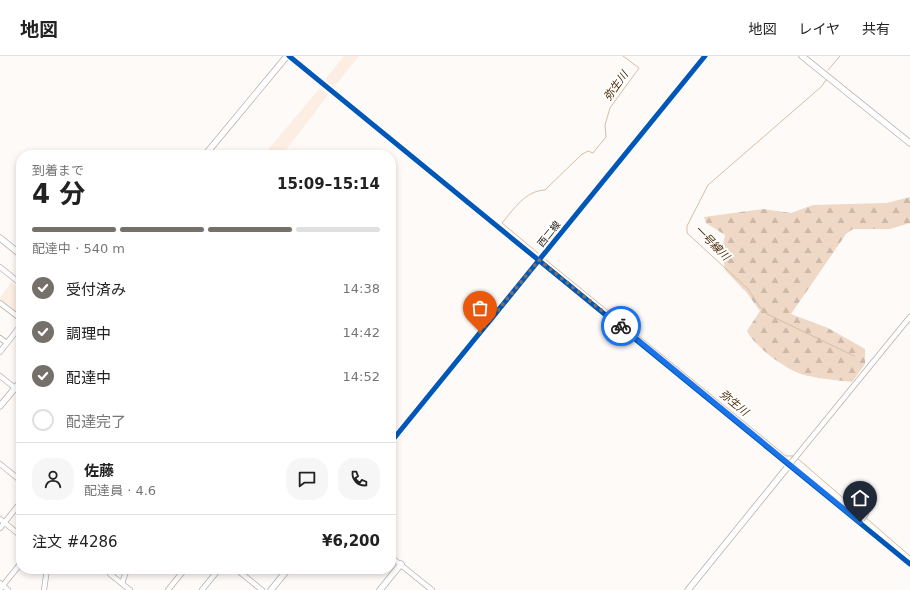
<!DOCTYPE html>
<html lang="ja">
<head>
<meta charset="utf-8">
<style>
  body { margin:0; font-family:"DejaVu Sans","Noto Sans JP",sans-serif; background:#f6f6f6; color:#222; height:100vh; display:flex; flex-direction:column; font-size:15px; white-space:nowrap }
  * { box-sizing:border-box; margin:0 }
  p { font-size:13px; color:#767676 }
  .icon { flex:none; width:22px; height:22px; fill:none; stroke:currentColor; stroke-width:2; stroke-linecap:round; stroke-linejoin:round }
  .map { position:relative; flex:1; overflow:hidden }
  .side { position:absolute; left:16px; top:94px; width:380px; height:424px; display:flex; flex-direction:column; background:#fff; border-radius:16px; box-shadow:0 2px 6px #0003 }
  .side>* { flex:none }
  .pin { position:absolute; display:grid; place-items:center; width:34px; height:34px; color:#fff; margin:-41px -17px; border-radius:50% 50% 50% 0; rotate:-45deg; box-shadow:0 0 4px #0007 }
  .pin .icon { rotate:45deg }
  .courier { position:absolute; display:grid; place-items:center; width:40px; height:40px; margin:-20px; border:3px solid #1a73e8; border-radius:50%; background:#fff; color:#222; box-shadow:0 1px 5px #0007 }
  .summary em { font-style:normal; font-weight:700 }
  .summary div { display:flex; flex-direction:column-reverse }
  .summary { display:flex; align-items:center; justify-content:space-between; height:68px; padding:0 16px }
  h1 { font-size:26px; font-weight:700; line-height:30px }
  .bar { display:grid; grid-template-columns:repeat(4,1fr); gap:6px 4px; align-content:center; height:48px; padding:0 16px }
  .bar i { height:5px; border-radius:3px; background:#e0e0e0 }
  .bar .selected { background:#76706a }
  .bar p { grid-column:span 4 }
  .line { display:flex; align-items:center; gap:10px; padding:0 16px; border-top:1px solid #e0e0e0 }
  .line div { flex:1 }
  .round { display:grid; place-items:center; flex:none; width:42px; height:42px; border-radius:16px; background:#f6f6f6 }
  ol { padding:0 16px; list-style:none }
  li { display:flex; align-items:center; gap:12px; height:44px }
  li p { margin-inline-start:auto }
  li .icon { padding:4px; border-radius:50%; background:#76706a; color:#fff; stroke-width:4 }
  li:last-child { color:#767676 }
  li i { width:22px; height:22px; border:2px solid #e0e0e0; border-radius:50% }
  header { display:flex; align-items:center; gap:24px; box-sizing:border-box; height:56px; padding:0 20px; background:#fff; border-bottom:1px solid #e0e0e0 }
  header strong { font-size:19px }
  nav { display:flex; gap:22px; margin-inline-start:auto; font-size:14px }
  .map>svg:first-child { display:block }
  .green { fill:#fceee3 }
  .forest { fill:url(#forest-firs) }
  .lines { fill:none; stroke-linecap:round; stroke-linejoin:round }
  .stream { stroke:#d7bda5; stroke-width:1 }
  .minor-casing { stroke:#b7b1ad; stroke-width:6 }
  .tertiary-casing { stroke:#b7b1ad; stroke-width:7 }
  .minor { stroke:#fffefe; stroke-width:4.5 }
  .tertiary { stroke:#fffefe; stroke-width:5.5 }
  .cycleway-casing { stroke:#fff; stroke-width:8 }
  .cycleway { stroke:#0057b8; stroke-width:5 }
  .done { stroke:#76706a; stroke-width:4; stroke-dasharray:0 7.2 }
  .route { stroke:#1a73e8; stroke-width:5 }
  .labels { text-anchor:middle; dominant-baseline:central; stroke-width:4; stroke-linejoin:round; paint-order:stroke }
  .street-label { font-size:10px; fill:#2e251d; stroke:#fff }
  .water-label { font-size:11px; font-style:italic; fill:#4d2a00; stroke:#fff }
</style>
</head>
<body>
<header>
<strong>地図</strong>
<nav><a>地図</a><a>レイヤ</a><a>共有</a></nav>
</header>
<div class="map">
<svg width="910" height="534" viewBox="0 0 910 534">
  <defs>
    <pattern id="forest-firs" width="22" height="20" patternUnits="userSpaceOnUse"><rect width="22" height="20" fill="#efd8c5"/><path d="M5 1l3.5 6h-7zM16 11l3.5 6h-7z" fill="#cdb9a9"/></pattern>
  </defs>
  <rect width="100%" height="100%" fill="#fdfaf8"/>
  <g class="green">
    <polygon points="344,0 359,0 334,31 325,24"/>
    <polygon points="320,32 328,39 286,94 281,94 277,99 269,99 271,97 268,94"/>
    <polygon points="11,226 21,234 21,259 0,242"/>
  </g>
  <g class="forest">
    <polygon points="281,94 291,94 293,98 277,99"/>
    <path d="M910 141V167L890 173H853L846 178 791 258 828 272 865 293V308L852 326C836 324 807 322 794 315 778 307 755 290 747 275L760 255 747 237 725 214 722 194 725 179 706 167 704 161 763 153 791 157 813 149 887 147Z"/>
  </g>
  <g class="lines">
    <g class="stream">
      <polyline points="828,14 840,0"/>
      <polyline points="826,24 821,31 708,129 687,170 687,177 748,233 760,251 767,258 854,300"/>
      <path d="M538 197 502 167C514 153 525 135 545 134L581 99 588 95 593 97 606 81 605 69 610 52 639 12 623 0"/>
      <polyline points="546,204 786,400 795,400"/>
      <polyline points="797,402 863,459"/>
      <polyline points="865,461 910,500"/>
    </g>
    <defs>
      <g id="minor">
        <polyline points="0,211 21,228"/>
        <polyline points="0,247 21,263"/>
        <polyline points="0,282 7,287"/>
        <polyline points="0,296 21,269"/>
        <polyline points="0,320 15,332"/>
        <polyline points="0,408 21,425"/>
        <polyline points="790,408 910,261"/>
        <polyline points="0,463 21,480"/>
        <polyline points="860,466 866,458"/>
        <polyline points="0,472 21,446"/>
        <polyline points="391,501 432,534"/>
        <polyline points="111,513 110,518 130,534"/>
        <polyline points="236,513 262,534"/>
        <polyline points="0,527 8,534"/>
        <polyline points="122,527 127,513"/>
        <polyline points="0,533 21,507"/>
        <polyline points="44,534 47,513"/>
        <polyline points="168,534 185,513"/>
        <polyline points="202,534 219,513"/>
      </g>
      <g id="tertiary">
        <polyline points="289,0 910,508"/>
        <polyline points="802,0 910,87"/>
        <polyline points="205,99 287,0"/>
        <polyline points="0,182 21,199"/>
        <polyline points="0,350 21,325"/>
        <polyline points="391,386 705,0"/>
        <polyline points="271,534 288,513"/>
        <polyline points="380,534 401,508"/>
        <polyline points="688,534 790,408"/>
      </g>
    </defs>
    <use href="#minor" class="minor-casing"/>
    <use href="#tertiary" class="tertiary-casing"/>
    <use href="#minor" class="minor"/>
    <use href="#tertiary" class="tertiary"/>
    <defs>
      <g id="cycleway">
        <polyline points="289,0 910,508"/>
        <polyline points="391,386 705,0"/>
      </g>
    </defs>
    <use href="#cycleway" class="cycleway-casing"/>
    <use href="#cycleway" class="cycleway"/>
  </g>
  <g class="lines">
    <polyline class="done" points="480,276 539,204 621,270"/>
    <polyline class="route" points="621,270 860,466"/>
  </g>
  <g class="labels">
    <g class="street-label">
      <text transform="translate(549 178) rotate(-51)">西二線</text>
    </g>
    <g class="water-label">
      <text transform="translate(616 30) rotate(-54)">弥生川</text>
      <text transform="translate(712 187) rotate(45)">一号線川</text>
      <text transform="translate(734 347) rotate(39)">弥生川</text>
    </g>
  </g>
</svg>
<div class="pin" style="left:480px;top:276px;background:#ea580c"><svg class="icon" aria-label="bag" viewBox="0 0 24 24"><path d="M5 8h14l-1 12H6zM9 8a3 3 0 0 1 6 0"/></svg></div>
<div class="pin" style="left:860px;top:466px;background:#1f2937"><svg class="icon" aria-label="home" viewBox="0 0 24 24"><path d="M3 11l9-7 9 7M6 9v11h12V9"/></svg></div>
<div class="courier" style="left:621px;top:270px"><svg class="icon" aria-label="bike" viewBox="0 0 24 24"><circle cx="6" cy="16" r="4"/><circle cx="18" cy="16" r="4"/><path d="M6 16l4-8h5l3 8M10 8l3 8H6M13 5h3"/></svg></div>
<section class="side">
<div class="summary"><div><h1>4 分</h1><p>到着まで</p></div><em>15:09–15:14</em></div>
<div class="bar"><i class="selected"></i><i class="selected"></i><i class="selected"></i><i></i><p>配達中 · 540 m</p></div>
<ol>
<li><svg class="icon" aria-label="check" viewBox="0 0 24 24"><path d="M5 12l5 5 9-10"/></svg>受付済み<p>14:38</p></li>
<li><svg class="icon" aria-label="check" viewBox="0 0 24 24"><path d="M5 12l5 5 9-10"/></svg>調理中<p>14:42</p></li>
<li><svg class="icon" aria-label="check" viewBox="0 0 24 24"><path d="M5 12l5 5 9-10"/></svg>配達中<p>14:52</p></li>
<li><i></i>配達完了</li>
</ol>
<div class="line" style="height:72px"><a class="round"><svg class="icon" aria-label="person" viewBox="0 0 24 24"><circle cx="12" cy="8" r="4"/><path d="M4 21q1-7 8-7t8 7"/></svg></a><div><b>佐藤</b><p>配達員 · 4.6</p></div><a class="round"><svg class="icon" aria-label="chat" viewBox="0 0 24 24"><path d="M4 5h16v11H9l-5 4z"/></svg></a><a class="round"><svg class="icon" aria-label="phone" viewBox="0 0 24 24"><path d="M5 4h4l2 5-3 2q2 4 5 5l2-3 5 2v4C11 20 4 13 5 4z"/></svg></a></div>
<div class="line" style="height:52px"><div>注文 #4286</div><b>¥6,200</b></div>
</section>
</div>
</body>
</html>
